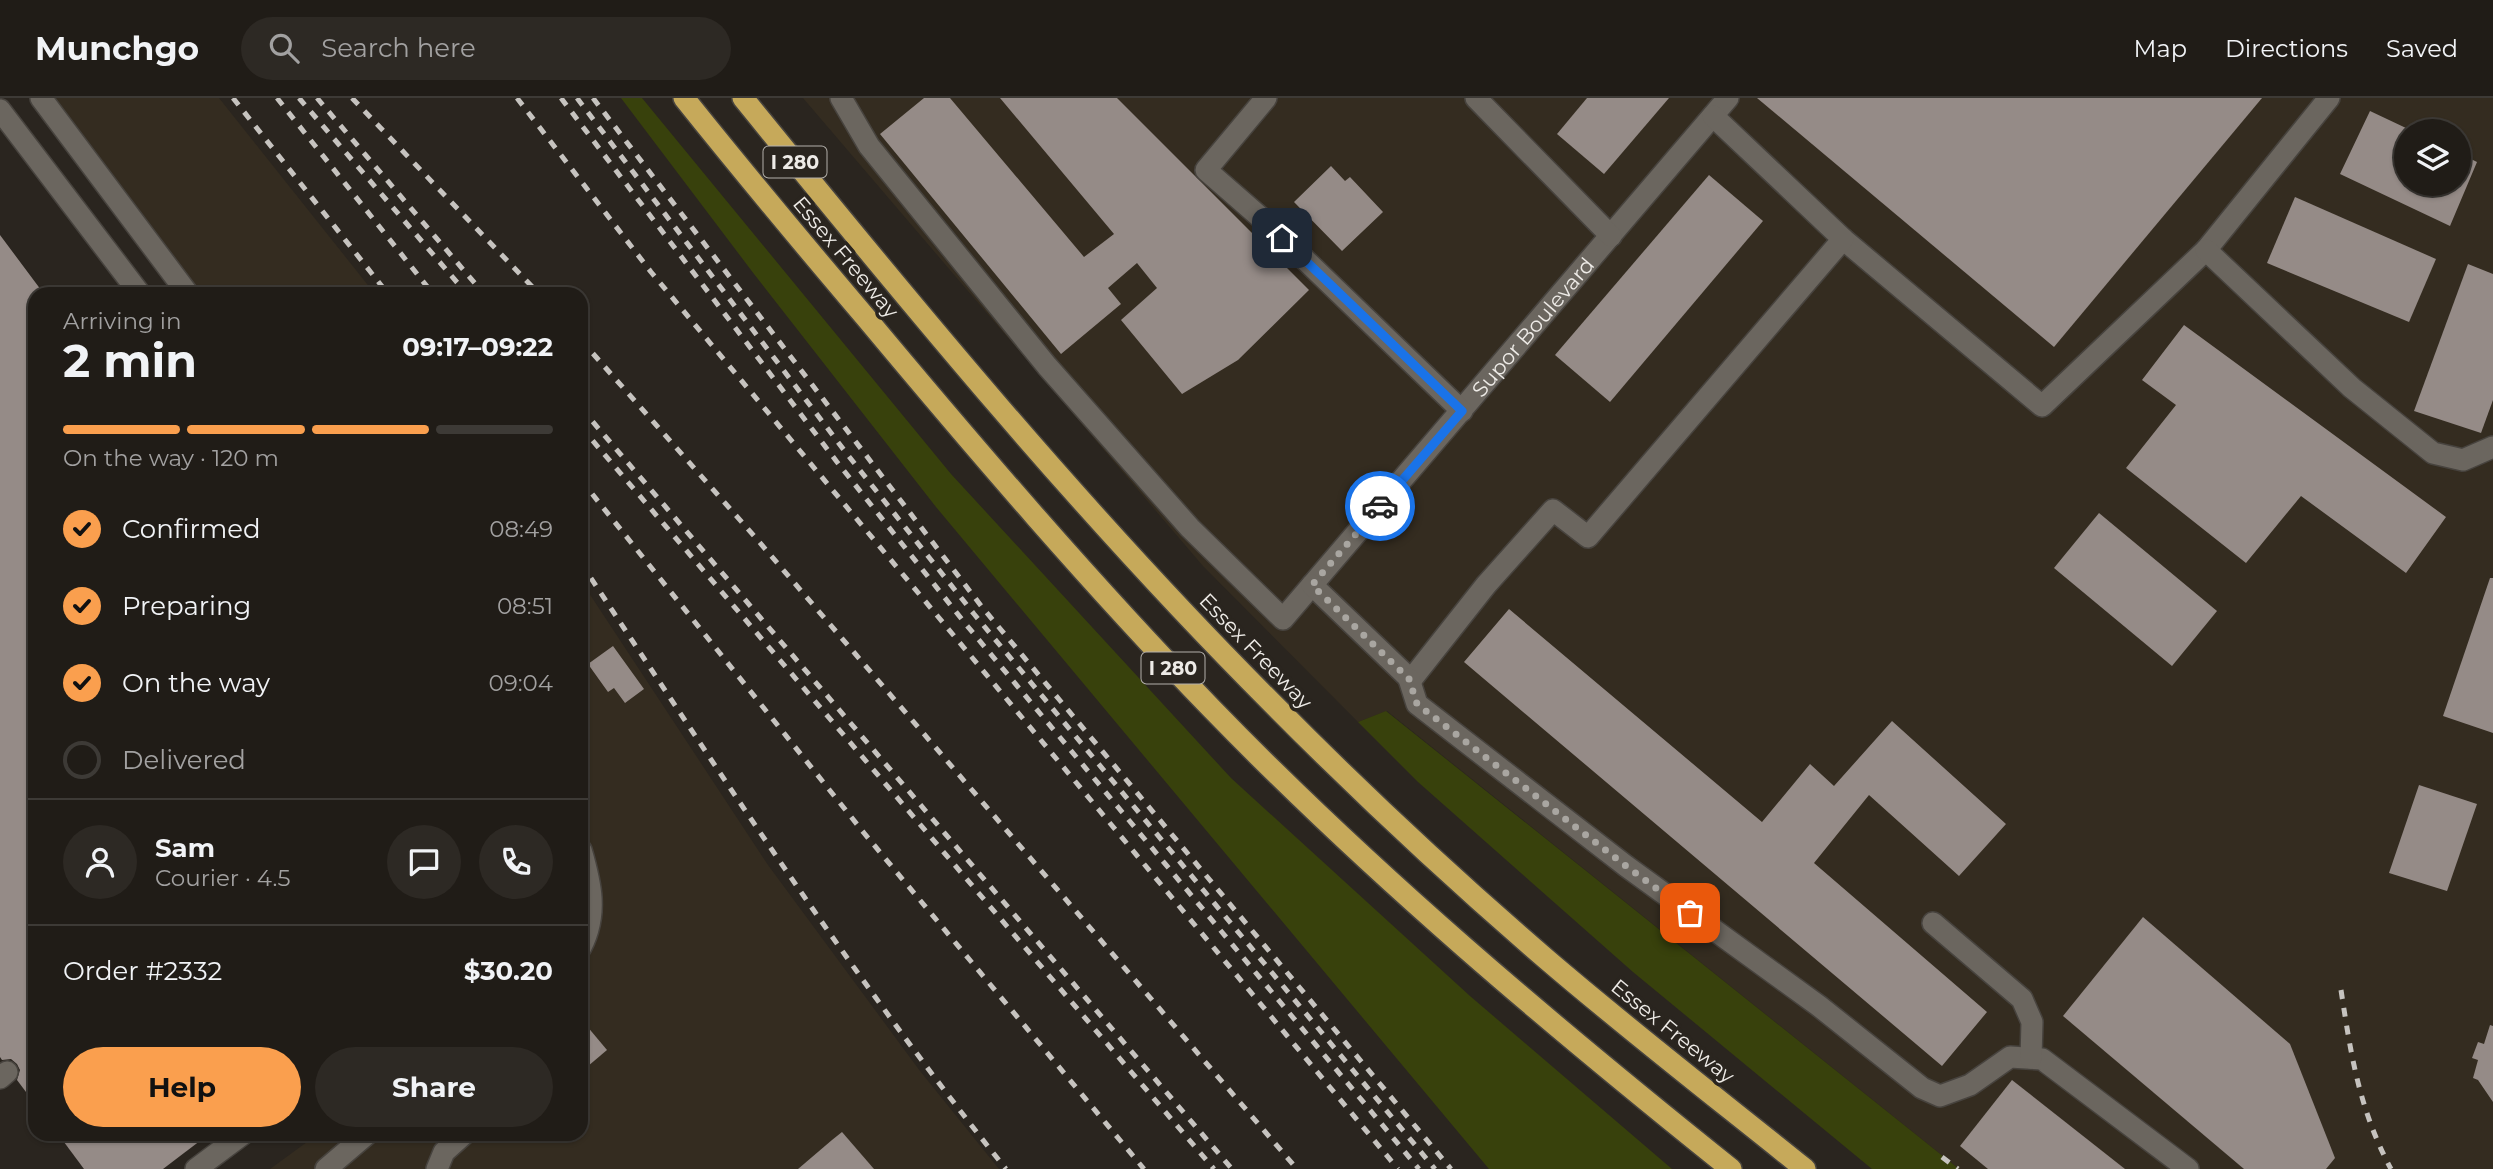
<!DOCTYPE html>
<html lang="en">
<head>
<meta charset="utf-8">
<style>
  body { margin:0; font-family:Montserrat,sans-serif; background:#2d2924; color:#f1f3f6; height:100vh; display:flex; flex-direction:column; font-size:26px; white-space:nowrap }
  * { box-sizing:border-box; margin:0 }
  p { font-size:23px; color:#a2a1a1 }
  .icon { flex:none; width:38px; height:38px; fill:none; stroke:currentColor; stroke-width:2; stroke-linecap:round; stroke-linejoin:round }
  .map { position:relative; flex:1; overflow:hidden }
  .sheet { position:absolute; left:28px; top:189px; width:560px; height:854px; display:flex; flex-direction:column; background:#201c17; border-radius:21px; box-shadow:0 2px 5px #0004,0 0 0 2px #3d3a36 }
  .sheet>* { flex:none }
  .buttons { position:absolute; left:2394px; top:21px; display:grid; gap:14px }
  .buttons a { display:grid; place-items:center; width:77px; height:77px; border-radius:50%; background:#201c17; box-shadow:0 2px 5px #0004,0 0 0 2px #3d3a36; font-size:35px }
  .pin { position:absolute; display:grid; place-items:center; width:60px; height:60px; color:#fff; margin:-30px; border-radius:14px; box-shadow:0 4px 10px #0006 }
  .courier { position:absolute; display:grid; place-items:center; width:70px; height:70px; margin:-35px; border:5px solid #1a73e8; border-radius:50%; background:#fff; color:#222; box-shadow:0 2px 9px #0007 }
  .overview em { font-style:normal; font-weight:700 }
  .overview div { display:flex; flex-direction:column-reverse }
  .overview { display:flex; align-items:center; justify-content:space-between; height:119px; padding:0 35px }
  h1 { font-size:46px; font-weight:700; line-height:52px }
  .bar { display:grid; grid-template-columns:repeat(4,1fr); gap:10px 7px; align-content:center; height:84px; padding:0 35px }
  .bar i { height:9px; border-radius:5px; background:#3d3a36 }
  .bar .on { background:#fa9f4e }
  .bar p { grid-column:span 4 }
  .line { display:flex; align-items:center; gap:18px; padding:0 35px; border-top:2px solid #3d3a36 }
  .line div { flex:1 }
  .round { display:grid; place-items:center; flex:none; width:74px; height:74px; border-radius:37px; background:#2d2924 }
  ol { padding:0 35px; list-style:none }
  li { display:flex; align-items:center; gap:21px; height:77px }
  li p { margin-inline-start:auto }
  li .icon { padding:7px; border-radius:50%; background:#fa9f4e; color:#111; stroke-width:4 }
  li:last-child { color:#a2a1a1 }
  li i { width:38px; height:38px; border:4px solid #3d3a36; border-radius:50% }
  .action { display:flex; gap:14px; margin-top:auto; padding:14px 35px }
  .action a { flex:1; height:80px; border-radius:42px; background:#fa9f4e; color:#111; font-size:28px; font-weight:700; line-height:80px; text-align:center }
  .action a+a { background:#2d2924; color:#f1f3f6 }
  header { display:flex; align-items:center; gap:42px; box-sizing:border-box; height:98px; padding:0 35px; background:#201c17; border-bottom:2px solid #3d3a36 }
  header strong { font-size:33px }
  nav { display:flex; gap:38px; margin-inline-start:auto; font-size:24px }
  .search { width:490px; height:63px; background:#2d2924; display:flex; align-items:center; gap:18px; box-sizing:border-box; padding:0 24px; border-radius:38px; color:#a2a1a1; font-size:26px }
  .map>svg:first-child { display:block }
  .built { fill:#342c20; fill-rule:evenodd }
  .green { fill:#38410c }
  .building { fill:#958b87 }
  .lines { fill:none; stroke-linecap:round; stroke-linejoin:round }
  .minor-casing { stroke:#47433e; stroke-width:24 }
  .highway-casing { stroke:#47433e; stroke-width:24 }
  .minor { stroke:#6b665f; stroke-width:21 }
  .highway { stroke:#c6a95a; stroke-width:21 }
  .rail { stroke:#c6c3bf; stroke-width:5; stroke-dasharray:9 9; stroke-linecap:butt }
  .done { stroke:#a9a6a1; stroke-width:7; stroke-dasharray:0 12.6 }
  .route { stroke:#1a73e8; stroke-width:9 }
  .labels { text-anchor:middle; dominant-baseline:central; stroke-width:7; stroke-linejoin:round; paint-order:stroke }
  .shield { fill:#2a251f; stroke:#b3b0ab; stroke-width:2 }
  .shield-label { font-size:19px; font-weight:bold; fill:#eeebe7 }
  .street-label { font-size:21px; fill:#eeebe7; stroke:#2a251f }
</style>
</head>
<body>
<header>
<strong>Munchgo</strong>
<div class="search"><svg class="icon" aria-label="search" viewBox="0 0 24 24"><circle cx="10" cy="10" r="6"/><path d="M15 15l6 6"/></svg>Search here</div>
<nav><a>Map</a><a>Directions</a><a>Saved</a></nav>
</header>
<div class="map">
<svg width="2493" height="1071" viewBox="0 0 2493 1071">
  <rect width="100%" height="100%" fill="#2a251f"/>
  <g class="built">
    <polygon points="30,0 219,0 375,196 176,196"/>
    <path d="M803 0H2493V1071H1959L1387 613 1358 624 1203 468ZM2406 33H2459V86H2406Z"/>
    <polygon points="581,483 768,767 920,973 999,1071 270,1071 318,1036 581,1036"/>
  </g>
  <g class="green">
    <polygon points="621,0 642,0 951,376 1231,680 1470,898 1672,1071 1489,1071 936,409 754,176"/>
    <polygon points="1386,613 1959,1071 1872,1071 1633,874 1418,684 1358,624"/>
  </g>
  <g class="building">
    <polygon points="924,0 950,0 1084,159 1114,136 1000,0 1117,0 1309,192 1238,262 1182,296 1121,222 1157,190 1137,165 1108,190 1121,206 1061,256 880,36"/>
    <polygon points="1587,0 1669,0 1604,76 1557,36"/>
    <polygon points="1757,0 2262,0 2054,249"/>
    <polygon points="2370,13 2406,30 2406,86 2459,86 2459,55 2477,64 2450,128 2340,76"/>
    <polygon points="1331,68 1345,83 1350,79 1383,114 1342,153 1294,104"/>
    <polygon points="1709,77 1763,123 1610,304 1555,257"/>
    <polygon points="2295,99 2436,161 2409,224 2267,165"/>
    <polygon points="0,137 44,196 35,196 35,1006 17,982 20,972 17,966 11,961 2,962 0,959"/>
    <polygon points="2468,166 2493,176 2493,302 2481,335 2414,313"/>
    <polygon points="2184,227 2446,419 2406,475 2301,398 2246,465 2126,370 2176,307 2142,282"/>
    <polygon points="2099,415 2217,513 2172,568 2054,470"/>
    <polygon points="2490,480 2493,480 2493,635 2443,618"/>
    <polygon points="1509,511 1762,724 1810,666 1834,688 1892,623 2006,726 1959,778 1869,697 1814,765 1987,914 1942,968 1464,564"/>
    <polygon points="613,548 644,591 625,605 614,590 608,594 588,566"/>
    <polygon points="2419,687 2477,706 2447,793 2389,775"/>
    <polygon points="2143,819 2290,946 2335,1060 2326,1071 2244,1071 2063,918"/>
    <polygon points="581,921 607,952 581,974"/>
    <polygon points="2490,927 2493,928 2493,1004 2478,982 2473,980 2478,962 2472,960 2478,944 2484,946"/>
    <polygon points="2012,982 2125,1071 1988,1071 1960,1048"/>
    <polygon points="842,1034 874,1071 798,1071 832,1042"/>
    <polygon points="58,1036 209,1036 163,1071 84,1071"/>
  </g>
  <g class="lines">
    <defs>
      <g id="minor">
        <polyline points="41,0 188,196"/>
        <path id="s1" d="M841 0 869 48 1047 268 1190 430 1283 521 1728 0"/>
        <polyline points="1266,0 1206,72 1268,126 1462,313"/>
        <polyline points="1476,0 1611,138"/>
        <polyline points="0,12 140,196"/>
        <polyline points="1843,141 2042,308 2206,152 2329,0"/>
        <polyline points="2206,152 2352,290 2433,355 2463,362 2493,349"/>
        <polyline points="1312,487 1411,582 1486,487 1553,412 1588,439 1843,141 1713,18"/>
        <polyline points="1409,581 1417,606 1626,768 1819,908 1922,990 1940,998 1970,987 2010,959 2042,961 2188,1071"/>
        <path d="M581 752C591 786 598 816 581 849"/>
        <polyline points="1933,825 2022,901 2032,924 2031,960"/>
        <polyline points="0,980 7,974"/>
        <polyline points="196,1071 243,1036"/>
        <polyline points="326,1071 367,1036"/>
        <polyline points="437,1071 444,1054 464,1036"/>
      </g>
      <g id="highway">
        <path d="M684 0C744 75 805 148 867 221 978 354 1091 486 1212 611 1373 777 1550 926 1731 1071"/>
        <path d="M743 0C912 208 1083 416 1273 606 1360 694 1451 779 1545 860 1630 933 1718 1001 1805 1071"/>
      </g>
    </defs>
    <use href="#minor" class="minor-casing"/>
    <use href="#highway" class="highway-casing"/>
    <use href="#minor" class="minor"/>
    <use href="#highway" class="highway"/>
    <g class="rail">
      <polyline points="233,0 388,196"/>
      <polyline points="277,0 433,196"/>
      <polyline points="299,0 467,196"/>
      <polyline points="317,0 484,196"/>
      <polyline points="352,0 539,196"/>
      <polyline points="517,0 651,174 1398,1071"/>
      <polyline points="561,0 837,364 964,524 1419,1071"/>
      <polyline points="577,0 847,356 974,516 1435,1071"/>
      <polyline points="593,0 982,509 1451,1071"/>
      <polyline points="581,242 755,439 1297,1071"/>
      <polyline points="581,310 1232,1071"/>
      <polyline points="581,329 1214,1071"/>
      <polyline points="581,382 864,735 1144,1071"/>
      <path d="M581 465C717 671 851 878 1006 1071"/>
      <path d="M2341 892C2351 957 2359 1011 2391 1071"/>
      <polyline points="1942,1059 1958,1071"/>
    </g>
  </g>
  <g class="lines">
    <polyline class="done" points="1380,408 1312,487 1409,581 1417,606 1626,768 1690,815"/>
    <polyline class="route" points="1282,140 1462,313 1380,408"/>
  </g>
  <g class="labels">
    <g class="shield">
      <rect x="763.5" y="48.5" width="63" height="31" rx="5"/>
      <rect x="1141.5" y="554.5" width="63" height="31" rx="5"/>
    </g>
    <g class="shield-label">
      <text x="795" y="64">I 280</text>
      <text x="1173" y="570">I 280</text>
    </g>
    <g class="street-label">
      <text transform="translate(846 159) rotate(50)">Essex Freeway</text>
      <text stroke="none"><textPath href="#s1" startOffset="1069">Supor Boulevard</textPath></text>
      <text transform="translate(1256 553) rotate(46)">Essex Freeway</text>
      <text transform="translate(1673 933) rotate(39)">Essex Freeway</text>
    </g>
  </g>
</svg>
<div class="buttons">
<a><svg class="icon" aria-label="layers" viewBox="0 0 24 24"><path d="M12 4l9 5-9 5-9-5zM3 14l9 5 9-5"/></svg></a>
</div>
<div class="pin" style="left:1690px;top:815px;background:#ea580c"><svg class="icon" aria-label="bag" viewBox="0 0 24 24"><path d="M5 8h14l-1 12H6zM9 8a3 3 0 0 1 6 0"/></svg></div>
<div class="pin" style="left:1282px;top:140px;background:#1f2937"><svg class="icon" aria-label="home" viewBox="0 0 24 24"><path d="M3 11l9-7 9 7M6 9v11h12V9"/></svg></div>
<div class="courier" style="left:1380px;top:408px"><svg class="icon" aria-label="car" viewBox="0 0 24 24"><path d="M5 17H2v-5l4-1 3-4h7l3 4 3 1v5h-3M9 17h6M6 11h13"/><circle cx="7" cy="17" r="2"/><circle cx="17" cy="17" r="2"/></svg></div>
<section class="sheet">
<div class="overview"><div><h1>2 min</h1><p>Arriving in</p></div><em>09:17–09:22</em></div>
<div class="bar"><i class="on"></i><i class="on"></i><i class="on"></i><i></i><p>On the way · 120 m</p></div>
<ol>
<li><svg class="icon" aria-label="check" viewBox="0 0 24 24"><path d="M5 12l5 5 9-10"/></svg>Confirmed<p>08:49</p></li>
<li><svg class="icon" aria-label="check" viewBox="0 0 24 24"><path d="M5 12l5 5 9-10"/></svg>Preparing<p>08:51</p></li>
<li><svg class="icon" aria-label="check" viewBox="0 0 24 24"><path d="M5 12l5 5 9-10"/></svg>On the way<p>09:04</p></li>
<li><i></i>Delivered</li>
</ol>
<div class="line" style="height:126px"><a class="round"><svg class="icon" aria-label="person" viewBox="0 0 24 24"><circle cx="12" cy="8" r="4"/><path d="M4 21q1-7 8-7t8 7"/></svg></a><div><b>Sam</b><p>Courier · 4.5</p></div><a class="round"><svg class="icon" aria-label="chat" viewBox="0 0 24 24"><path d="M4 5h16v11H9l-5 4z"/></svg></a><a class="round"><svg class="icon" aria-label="phone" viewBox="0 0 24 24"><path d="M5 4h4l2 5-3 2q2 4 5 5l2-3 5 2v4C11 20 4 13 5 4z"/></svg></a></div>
<div class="line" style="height:91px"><div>Order #2332</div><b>$30.20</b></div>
<div class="action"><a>Help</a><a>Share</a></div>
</section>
</div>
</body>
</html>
